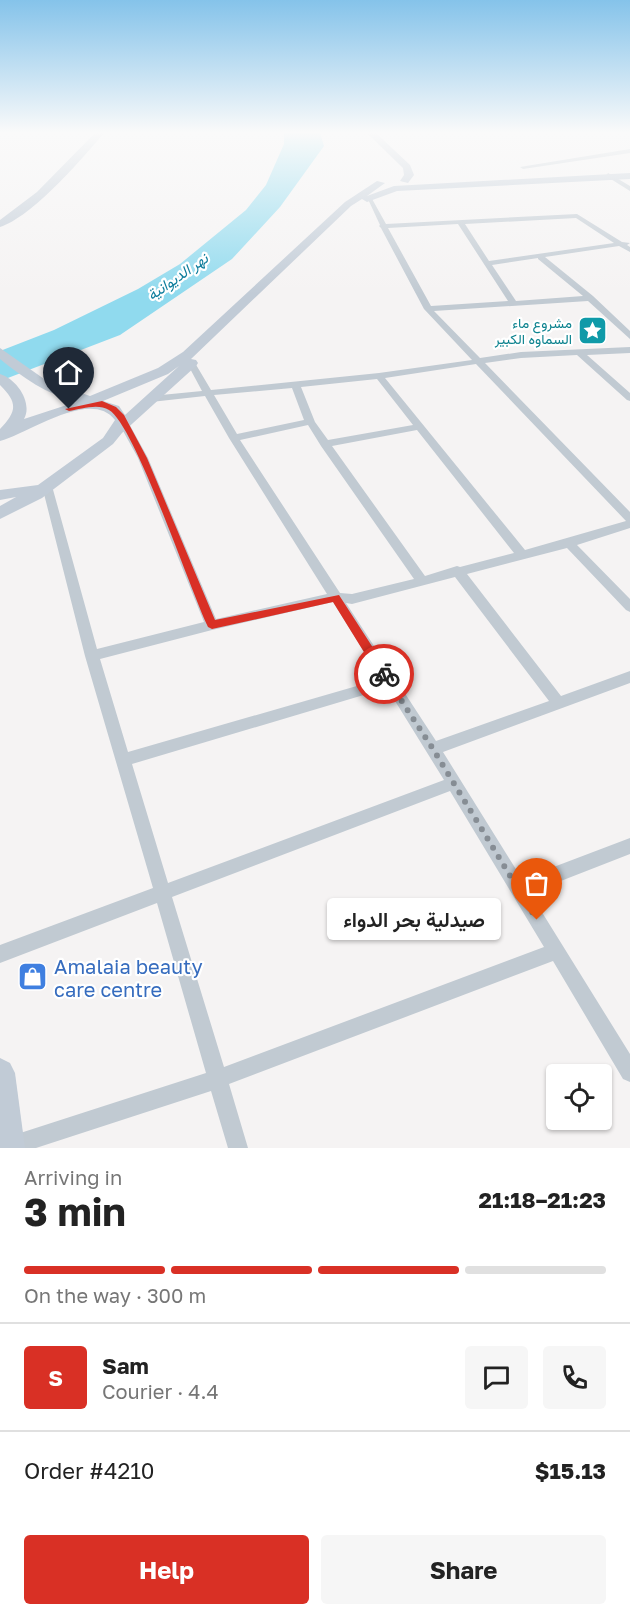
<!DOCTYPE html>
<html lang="en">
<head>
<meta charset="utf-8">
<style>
  body { margin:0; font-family:"Golos Text",Vazirmatn,sans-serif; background:#f6f6f6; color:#222; height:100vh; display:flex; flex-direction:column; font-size:22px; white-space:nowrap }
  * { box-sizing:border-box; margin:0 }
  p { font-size:20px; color:#767676 }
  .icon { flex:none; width:33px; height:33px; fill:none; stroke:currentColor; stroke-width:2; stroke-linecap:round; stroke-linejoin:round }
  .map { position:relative; height:1148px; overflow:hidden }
  .details { display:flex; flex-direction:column; background:#fff; flex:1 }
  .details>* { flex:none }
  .controls { position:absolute; left:546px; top:1064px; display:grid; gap:12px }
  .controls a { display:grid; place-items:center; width:66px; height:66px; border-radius:6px; background:#fff; box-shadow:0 2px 4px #0004; font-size:30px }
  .pin { position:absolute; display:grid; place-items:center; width:51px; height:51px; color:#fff; margin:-62px -26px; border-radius:50% 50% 50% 0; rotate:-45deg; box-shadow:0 0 6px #0007 }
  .pin .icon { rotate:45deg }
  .courier { position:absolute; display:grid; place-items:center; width:60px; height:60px; margin:-30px; border:4px solid #d93025; border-radius:50%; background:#fff; color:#222; box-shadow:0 2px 8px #0007 }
  .bubble { position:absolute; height:42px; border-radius:6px; background:#fff; box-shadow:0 2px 4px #0004; font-size:20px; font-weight:700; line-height:42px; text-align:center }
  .headline em { font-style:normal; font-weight:700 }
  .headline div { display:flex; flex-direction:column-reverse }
  .headline { display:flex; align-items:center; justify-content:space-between; height:102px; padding:0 24px }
  h1 { font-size:39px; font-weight:700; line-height:45px }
  .bar { display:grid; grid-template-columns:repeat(4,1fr); gap:9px 6px; align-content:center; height:72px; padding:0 24px }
  .bar i { height:8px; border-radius:4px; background:#e0e0e0 }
  .bar .active { background:#d93025 }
  .bar p { grid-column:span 4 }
  .line { display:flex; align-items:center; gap:15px; padding:0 24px; border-top:2px solid #e0e0e0 }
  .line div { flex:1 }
  .round { display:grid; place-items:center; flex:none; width:63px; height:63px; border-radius:6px; background:#f6f6f6 }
  .action { display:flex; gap:12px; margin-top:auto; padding:12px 24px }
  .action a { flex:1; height:69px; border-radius:6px; background:#d93025; color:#fff; font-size:24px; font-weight:700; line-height:69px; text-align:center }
  .action a+a { background:#f6f6f6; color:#222 }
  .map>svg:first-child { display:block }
  .water { fill:#90daee }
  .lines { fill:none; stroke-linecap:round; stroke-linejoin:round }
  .street { fill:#c1cad2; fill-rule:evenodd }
  .secondary { fill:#c1cbd6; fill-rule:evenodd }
  .route { fill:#d93025 }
  .done { stroke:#868d94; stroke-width:6; stroke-dasharray:0 10.8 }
  .labels { text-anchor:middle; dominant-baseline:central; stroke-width:4.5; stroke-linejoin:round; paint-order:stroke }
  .far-culture-label { font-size:14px; fill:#0d838f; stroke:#fff; text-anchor:end }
  .far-water-label { font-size:15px; font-style:italic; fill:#0c7c9b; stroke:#fff }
  .near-shop-label { font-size:20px; fill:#366cbe; stroke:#fff; text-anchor:start }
</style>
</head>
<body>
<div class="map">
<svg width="630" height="1148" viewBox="0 0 630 1148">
  <rect width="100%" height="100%" fill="#f5f3f3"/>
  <polygon class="water" points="284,133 320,133 324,146 280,207 232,259 120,335 0,381 0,351 54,330 138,289 180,264 246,210 266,185 284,144"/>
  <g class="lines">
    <g class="street">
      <polygon points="630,149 630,153 523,169 520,167"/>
      <polygon points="608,173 630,186 630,191 606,176"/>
      <path d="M367 197H371L386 224 577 214 622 242 630 243 627 245 630 247V252L619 246 545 257 593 296 630 331V339L588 301 434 311 480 358 521 352 630 347V353L587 355 630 393V401L627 400 577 355 521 358 485 363 630 512V528L577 545 630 599V612L626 610 567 548 467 574 561 696 630 671V683L443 752 522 879 630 838V854L530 893 630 1054V1082L623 1079 553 961 229 1084 248 1148H228L211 1091 36 1148H2L4 1139 11 1136 206 1073 157 903 0 963V945L153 888 85 656 42 486 47 483 52 486 97 649 204 622 138 458 117 420 122 417 127 420 148 458 216 619 327 594 229 438 205 396 151 402 146 399 151 396 202 391 187 363 191 360 195 363 211 390 379 373 472 360 424 309 381 228 379 226 380 225ZM576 218 614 243 489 261 465 224ZM458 224 508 301 431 306 388 228ZM538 258V259L583 296 516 301 492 265ZM476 364 626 521 525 550 385 378ZM377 379 413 425 328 440 315 422 301 387ZM292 388 304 420 237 434 214 395ZM308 425 321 446 414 579 352 594 340 593 240 440ZM417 430 514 553 460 567 457 566 425 576 332 446ZM455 577 549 701 436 741 346 603 352 604ZM333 602 381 679 128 752 100 659 212 630ZM387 688 444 780 168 883 132 764ZM450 791 544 947 224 1067 172 897Z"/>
    </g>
    <g class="secondary">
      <path d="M95 133H104C82 159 32 217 0 227V220L37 192Z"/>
      <polygon points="367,133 376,133 410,165 414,175 408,183 400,181 404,175 403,168"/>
      <path d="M630 173V179L397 191 367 202 362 199 351 206 191 359 196 360 198 363 196 366 122 433 113 444 42 498 0 519V506L16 497 0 500V490L38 485 103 438 115 420C91 388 29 433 0 441V429C17 411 18 403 0 385V374C17 379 33 403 24 419L76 402C47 394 23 378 0 359V348L47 381 90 396 158 368 183 352 345 202 377 181 385 183 367 196 394 186ZM179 366 125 415 119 406 103 401 168 374Z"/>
      <polygon points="0,1058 10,1063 15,1073 25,1148 0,1148"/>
    </g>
  </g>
  <linearGradient id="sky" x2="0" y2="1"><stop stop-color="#85c3ea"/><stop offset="0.45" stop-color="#fafafa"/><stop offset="1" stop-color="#fafafa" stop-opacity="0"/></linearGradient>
  <rect width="630" height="294" fill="url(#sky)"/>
  <path class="route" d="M102 401 116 407 124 415 147 458 215 620 339 595 388 671V678H380L333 602 212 629 208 627C190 590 135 425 109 410 98 403 81 409 69 411L65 409Z"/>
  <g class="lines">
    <polyline class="done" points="384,674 433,749 537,920"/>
  </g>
  <defs>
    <symbol id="sight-square" viewBox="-11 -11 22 22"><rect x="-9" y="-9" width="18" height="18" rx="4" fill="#0f9aa8" stroke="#fff"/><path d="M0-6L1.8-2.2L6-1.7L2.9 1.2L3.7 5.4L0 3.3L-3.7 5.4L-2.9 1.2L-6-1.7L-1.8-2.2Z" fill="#fff"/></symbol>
    <symbol id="shop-square" viewBox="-11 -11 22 22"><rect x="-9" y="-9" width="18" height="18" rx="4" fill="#3f7fe0" stroke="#fff"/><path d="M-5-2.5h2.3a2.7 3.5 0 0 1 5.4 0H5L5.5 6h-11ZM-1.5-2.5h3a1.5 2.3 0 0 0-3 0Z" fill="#fff"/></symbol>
  </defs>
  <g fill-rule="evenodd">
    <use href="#sight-square" x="576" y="314" width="33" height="33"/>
    <use href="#shop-square" x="16" y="960" width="33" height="33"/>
  </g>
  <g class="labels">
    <g class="far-culture-label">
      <text x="572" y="322">مشروع ماء<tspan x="572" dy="16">السماوه الكبير</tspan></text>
    </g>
    <g class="far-water-label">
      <text transform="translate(177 276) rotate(-35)">نهر الديوانية</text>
    </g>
    <g class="near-shop-label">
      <text x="54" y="966">Amalaia beauty<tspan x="54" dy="23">care centre</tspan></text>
    </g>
  </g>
</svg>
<div class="controls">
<a><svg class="icon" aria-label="locate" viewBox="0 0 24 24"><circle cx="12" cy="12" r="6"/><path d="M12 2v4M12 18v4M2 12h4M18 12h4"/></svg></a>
</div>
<div class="pin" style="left:537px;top:920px;background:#ea580c"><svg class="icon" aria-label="bag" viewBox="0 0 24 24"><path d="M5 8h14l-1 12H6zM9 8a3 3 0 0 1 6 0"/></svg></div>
<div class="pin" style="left:69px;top:409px;background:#1f2937"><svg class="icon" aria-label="home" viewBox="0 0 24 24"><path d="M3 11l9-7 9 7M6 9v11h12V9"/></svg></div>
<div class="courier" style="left:384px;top:674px"><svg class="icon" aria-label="bike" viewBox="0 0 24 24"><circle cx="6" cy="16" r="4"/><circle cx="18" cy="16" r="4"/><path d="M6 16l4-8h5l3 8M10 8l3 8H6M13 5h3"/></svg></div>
<div class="bubble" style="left:327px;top:898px;width:174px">صيدلية بحر الدواء</div>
</div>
<section class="details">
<div class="headline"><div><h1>3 min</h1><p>Arriving in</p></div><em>21:18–21:23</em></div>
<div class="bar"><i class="active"></i><i class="active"></i><i class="active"></i><i></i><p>On the way · 300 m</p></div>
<div class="line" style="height:108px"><b class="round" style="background:#d93025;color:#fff">S</b><div><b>Sam</b><p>Courier · 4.4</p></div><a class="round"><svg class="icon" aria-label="chat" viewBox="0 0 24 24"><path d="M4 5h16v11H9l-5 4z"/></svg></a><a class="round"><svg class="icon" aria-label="phone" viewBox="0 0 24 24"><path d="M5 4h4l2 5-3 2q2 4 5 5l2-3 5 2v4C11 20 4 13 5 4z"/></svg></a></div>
<div class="line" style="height:78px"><div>Order #4210</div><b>$15.13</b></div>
<div class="action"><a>Help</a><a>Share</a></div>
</section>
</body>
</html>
